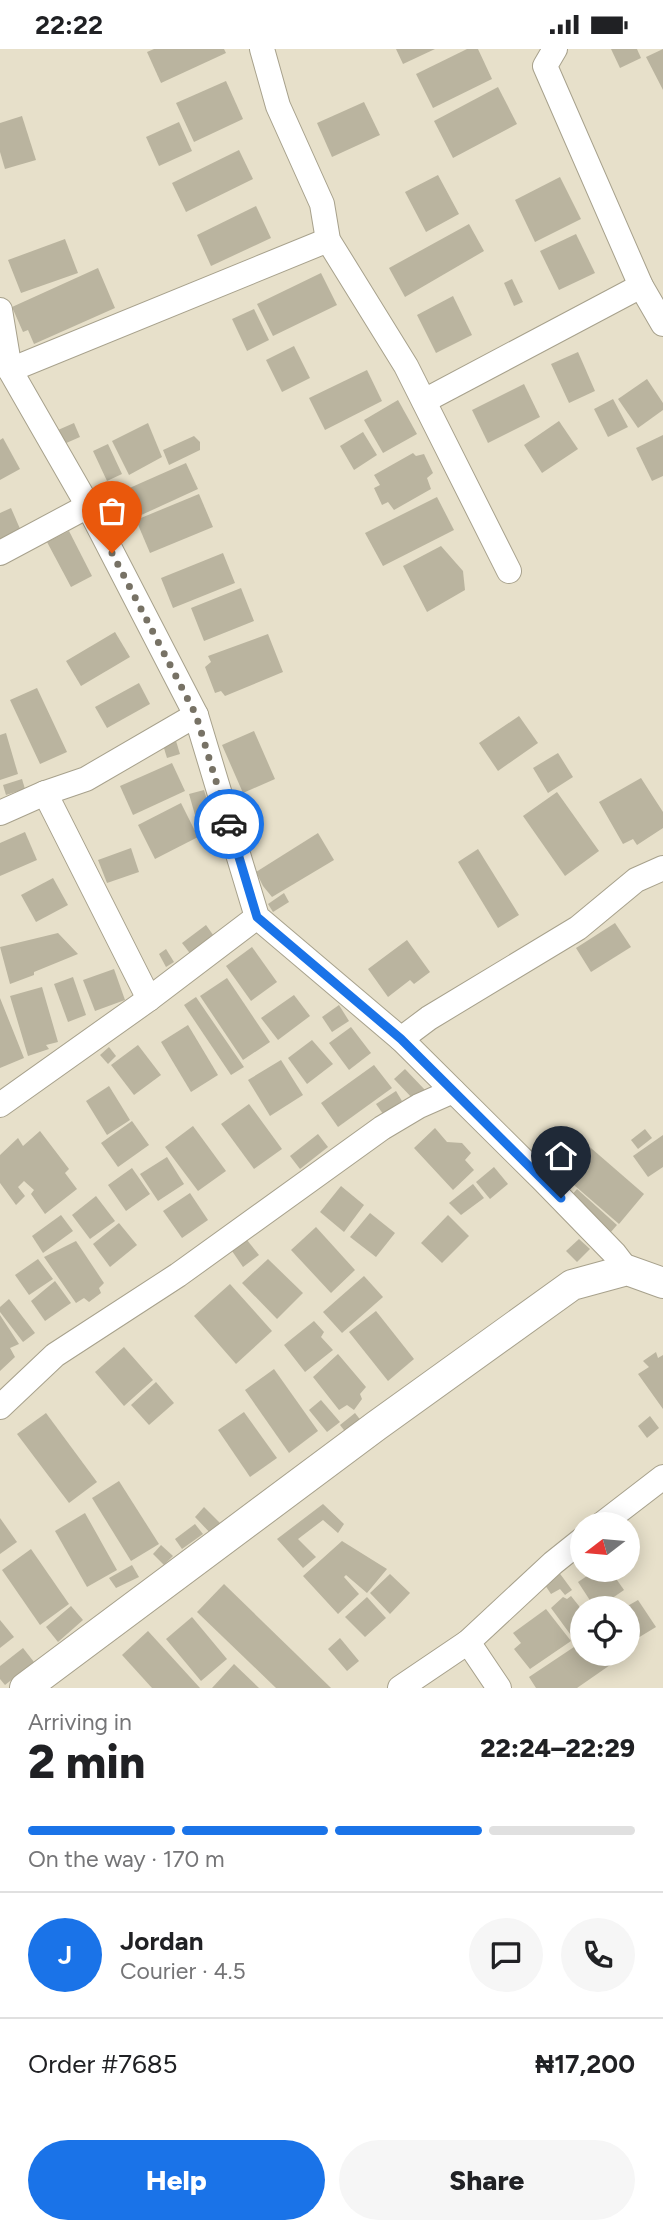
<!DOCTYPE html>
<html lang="en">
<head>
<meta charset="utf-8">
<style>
  body { margin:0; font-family:Figtree,sans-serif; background:#f6f6f6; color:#202124; height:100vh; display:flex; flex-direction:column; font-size:26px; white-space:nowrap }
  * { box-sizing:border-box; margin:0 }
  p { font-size:23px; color:#757577 }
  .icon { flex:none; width:38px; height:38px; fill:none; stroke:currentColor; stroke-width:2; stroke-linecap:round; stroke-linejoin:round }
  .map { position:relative; height:1639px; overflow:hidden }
  .sheet { display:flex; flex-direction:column; background:#fff; flex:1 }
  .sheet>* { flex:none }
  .needle { width:46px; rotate:254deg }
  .controls { position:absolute; left:570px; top:1463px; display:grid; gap:14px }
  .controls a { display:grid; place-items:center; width:70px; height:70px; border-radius:50%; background:#fff; box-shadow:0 4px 18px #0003; font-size:35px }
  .pin { position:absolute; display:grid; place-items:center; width:60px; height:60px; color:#fff; margin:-72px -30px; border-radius:50% 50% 50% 0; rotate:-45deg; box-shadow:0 0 7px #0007 }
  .pin .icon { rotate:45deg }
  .courier { position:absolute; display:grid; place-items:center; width:70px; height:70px; margin:-35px; border:5px solid #1a73e8; border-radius:50%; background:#fff; color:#222; box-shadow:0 2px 9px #0007 }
  .overview em { font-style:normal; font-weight:800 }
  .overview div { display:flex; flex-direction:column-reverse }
  .overview { display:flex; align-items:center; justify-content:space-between; height:119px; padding:0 28px }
  h1 { font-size:46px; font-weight:800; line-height:52px }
  .bar { display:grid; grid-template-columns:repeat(4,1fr); gap:10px 7px; align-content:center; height:84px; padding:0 28px }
  .bar i { height:9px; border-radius:5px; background:#e0e0e0 }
  .bar .on { background:#1a73e8 }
  .bar p { grid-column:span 4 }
  .line { display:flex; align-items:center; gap:18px; padding:0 28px; border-top:2px solid #e0e0e0 }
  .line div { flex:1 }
  .round { display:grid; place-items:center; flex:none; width:74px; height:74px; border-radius:37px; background:#f6f6f6 }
  .action { display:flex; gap:14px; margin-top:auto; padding:14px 28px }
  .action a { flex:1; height:80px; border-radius:42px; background:#1a73e8; color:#fff; font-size:28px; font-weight:800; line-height:80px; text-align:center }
  .action a+a { background:#f6f6f6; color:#202124 }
  .status { display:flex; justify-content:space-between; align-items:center; height:49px; padding:0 35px; background:#fff; direction:ltr }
  .status svg { height:19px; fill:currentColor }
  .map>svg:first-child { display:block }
  .building { fill:#bab49f }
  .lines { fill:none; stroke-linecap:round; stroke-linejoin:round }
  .minor-casing { stroke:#a7a18c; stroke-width:26 }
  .tertiary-casing { stroke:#a7a18c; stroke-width:32 }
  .minor { stroke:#fff; stroke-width:24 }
  .tertiary { stroke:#fff; stroke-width:30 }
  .done { stroke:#777265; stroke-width:7; stroke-dasharray:0 12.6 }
  .route { stroke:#1a73e8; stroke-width:9 }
</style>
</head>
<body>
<div class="status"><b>22:22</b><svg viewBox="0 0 49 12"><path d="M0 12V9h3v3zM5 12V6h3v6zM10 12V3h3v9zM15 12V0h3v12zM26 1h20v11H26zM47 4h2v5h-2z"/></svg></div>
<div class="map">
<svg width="663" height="1639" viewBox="0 0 663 1639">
  <rect width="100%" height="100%" fill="#e7e0ca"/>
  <g class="building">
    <polygon points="154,0 224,0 226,4 161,34 147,3"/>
    <polygon points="396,0 435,0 403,15"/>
    <polygon points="467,0 478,0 492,30 433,59 416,25"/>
    <polygon points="611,0 637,0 641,9 620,19"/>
    <polygon points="663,0 663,41 646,8"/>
    <polygon points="226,32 243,70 194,93 176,54"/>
    <polygon points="498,38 517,75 453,109 434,72"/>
    <polygon points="364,53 380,86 332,108 317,74"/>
    <polygon points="22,67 36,111 5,120 0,103 0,74"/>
    <polygon points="179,73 192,102 159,117 146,88"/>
    <polygon points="239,101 253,130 186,163 172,134"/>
    <polygon points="438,126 459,165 426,183 405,143"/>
    <polygon points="560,128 581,170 535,193 515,151"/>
    <polygon points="256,157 271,189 211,217 197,186"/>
    <polygon points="469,175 484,202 405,248 389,219"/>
    <polygon points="576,185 595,224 559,241 540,202"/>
    <polygon points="65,190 78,224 21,244 8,211"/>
    <polygon points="98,219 115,259 34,295 28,281 23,283 12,258"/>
    <polygon points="321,224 337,256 273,287 257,255"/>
    <polygon points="512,230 523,253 514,257 504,234"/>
    <polygon points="453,247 472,286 436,304 417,266"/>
    <polygon points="254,260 269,291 247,302 232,270"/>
    <polygon points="294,297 310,329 282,343 266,311"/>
    <polygon points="578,303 595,342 569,354 551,315"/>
    <polygon points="367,321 382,352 325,381 309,349"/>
    <polygon points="647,330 663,354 663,361 638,379 618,350"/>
    <polygon points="524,335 540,368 488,394 472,361"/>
    <polygon points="613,350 628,378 608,388 594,360"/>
    <polygon points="398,351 417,385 383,404 364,371"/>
    <polygon points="559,372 578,400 542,424 524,396"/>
    <polygon points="74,374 80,388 64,395 58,381"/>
    <polygon points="148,374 162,408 129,426 112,392"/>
    <polygon points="363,383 377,406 354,421 340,397"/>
    <polygon points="663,386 663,427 652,432 636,399"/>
    <polygon points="194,387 200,393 200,401 169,416 163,401"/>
    <polygon points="3,389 20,420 0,431 0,391"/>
    <polygon points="108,395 122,425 107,432 93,402"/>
    <polygon points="413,404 416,407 424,405 433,424 427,429 431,440 394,461 388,453 382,456 374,439 380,436 374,426"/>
    <polygon points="186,414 198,440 137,468 125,441"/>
    <polygon points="199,445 213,478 150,504 136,471"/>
    <polygon points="437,448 454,481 383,517 365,484"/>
    <polygon points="11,459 21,482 0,491 0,464"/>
    <polygon points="69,482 92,527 71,538 47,493"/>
    <polygon points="441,497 463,522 465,541 427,563 403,517"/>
    <polygon points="223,504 235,534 173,559 161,529"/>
    <polygon points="241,539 254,572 204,592 191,559"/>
    <polygon points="115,583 130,608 81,637 66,612"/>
    <polygon points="268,585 283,623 225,647 221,642 215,644 205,618 211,613 208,607"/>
    <polygon points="139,634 150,655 107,679 95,658"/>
    <polygon points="37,639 67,703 40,715 10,651"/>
    <polygon points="519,667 538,694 498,722 479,694"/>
    <polygon points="254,682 275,730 243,744 222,696"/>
    <polygon points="6,684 18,725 0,731 0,686"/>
    <polygon points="176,692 180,705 167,709 163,696"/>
    <polygon points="558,704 573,728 548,744 533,719"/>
    <polygon points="172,714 185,742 133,766 120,737"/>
    <polygon points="641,729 663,763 663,779 637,796 633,790 623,795 599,753"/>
    <polygon points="22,730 25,740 6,746 3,736"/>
    <polygon points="204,741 210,761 195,766 189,745"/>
    <polygon points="557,743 599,802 565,827 523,767"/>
    <polygon points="249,751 261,774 249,781 237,757"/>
    <polygon points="181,754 198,788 155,810 138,776"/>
    <polygon points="25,783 37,811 0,827 0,794"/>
    <polygon points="318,784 334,811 272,848 263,837 256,823"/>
    <polygon points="131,799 139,823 107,834 98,811"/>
    <polygon points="478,800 519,866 498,879 458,813"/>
    <polygon points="53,829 68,856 36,873 21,846"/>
    <polygon points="284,844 289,853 273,863 268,855"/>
    <polygon points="615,874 631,898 591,923 576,899"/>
    <polygon points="206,876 216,890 192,907 182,894"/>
    <polygon points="58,884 78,905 34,923 34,926 10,935 0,898"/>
    <polygon points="407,891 430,923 414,935 410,931 388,948 368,920"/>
    <polygon points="252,898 277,933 251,952 226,917"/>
    <polygon points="166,900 174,913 166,918 159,905"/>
    <polygon points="114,920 125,951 95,962 83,931"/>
    <polygon points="73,928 86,966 68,973 54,935"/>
    <polygon points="227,929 270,993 243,1011 200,947"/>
    <polygon points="42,938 58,993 46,996 49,1000 28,1007 10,947"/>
    <polygon points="294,946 310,967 278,991 261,969"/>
    <polygon points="196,948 244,1018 231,1026 184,956"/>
    <polygon points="0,949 24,1009 0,1019"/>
    <polygon points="339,956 349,972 332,983 322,968"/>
    <polygon points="188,976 218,1026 191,1043 161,993"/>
    <polygon points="351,978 371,1004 349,1021 329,994"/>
    <polygon points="312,991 333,1015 307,1035 288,1009"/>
    <polygon points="138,996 161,1026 134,1046 111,1016"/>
    <polygon points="109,998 116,1007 108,1015 100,1006"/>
    <polygon points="281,1011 303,1046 270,1067 248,1031"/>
    <polygon points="374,1016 392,1039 338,1078 321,1054"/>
    <polygon points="405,1020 426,1042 415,1052 394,1030"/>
    <polygon points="109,1037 130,1071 107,1086 86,1052"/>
    <polygon points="396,1042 402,1052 383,1065 376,1055"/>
    <polygon points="249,1055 282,1100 254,1120 221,1075"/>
    <polygon points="132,1072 149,1096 118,1118 101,1094"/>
    <polygon points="193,1077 226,1122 198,1142 165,1098"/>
    <polygon points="435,1079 447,1093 462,1094 471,1104 465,1111 474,1121 453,1141 414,1099"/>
    <polygon points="645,1080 652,1089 638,1100 631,1091"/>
    <polygon points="40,1082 69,1120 65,1124 77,1140 45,1165 31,1145 34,1141 24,1132 18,1138 25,1147 16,1156 0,1134 0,1106 18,1089 23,1097"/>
    <polygon points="318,1085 328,1098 300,1120 290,1107"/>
    <polygon points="663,1086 663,1118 648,1128 633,1107"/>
    <polygon points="584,1093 644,1145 619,1175 559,1123"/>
    <polygon points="167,1108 184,1135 158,1152 140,1125"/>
    <polygon points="494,1118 508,1135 490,1150 476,1133"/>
    <polygon points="132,1119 150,1145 126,1162 108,1136"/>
    <polygon points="473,1135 484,1149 461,1166 449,1154"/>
    <polygon points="341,1137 364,1156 344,1183 320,1163"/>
    <polygon points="577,1140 617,1176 610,1184 570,1148"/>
    <polygon points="190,1144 208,1171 182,1189 163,1162"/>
    <polygon points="96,1147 115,1172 90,1190 72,1166"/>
    <polygon points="370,1164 395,1184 376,1208 350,1188"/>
    <polygon points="61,1166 73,1182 43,1204 32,1187"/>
    <polygon points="448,1166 469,1187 442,1214 421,1194"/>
    <polygon points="119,1174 137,1196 110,1218 93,1195"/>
    <polygon points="316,1178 355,1221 331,1244 291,1201"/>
    <polygon points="579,1190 590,1200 577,1213 566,1202"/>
    <polygon points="247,1191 259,1206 243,1218 232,1202"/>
    <polygon points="76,1192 104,1234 99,1239 101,1244 89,1253 84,1249 76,1254 44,1208"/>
    <polygon points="38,1210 53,1230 29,1246 15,1226"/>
    <polygon points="268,1210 303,1244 277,1270 242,1234"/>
    <polygon points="364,1227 383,1248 342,1284 323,1263"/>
    <polygon points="55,1232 71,1254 45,1272 31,1252"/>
    <polygon points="230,1235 272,1282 236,1315 194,1267"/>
    <polygon points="9,1250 35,1284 23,1293 0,1263 0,1258"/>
    <polygon points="376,1262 414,1310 388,1332 349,1283"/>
    <polygon points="0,1266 19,1295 10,1299 15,1308 0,1322"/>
    <polygon points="314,1272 324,1283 321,1288 333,1301 305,1323 284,1296"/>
    <polygon points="124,1298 153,1331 124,1357 95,1323"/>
    <polygon points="656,1303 658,1309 663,1306 663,1360 638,1325 649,1318 643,1312"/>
    <polygon points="338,1305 366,1338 360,1345 362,1350 354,1361 347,1356 339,1361 313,1328"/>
    <polygon points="274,1320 318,1382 289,1404 245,1341"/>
    <polygon points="156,1333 174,1354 149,1376 131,1356"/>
    <polygon points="321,1351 340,1373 327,1383 309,1361"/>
    <polygon points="244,1363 277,1409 250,1428 218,1381"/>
    <polygon points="46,1364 97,1433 69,1454 17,1385"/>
    <polygon points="355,1364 366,1378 351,1390 340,1376"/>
    <polygon points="650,1367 659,1379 647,1389 638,1377"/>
    <polygon points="119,1432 159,1495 131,1512 92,1449"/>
    <polygon points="323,1455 344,1475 338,1484 323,1471 298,1490 316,1508 303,1519 277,1490"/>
    <polygon points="204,1458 223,1477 213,1487 195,1468"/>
    <polygon points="85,1464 117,1521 87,1538 55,1482"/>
    <polygon points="0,1469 17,1493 0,1505"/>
    <polygon points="195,1475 203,1485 182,1500 175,1490"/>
    <polygon points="342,1492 387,1520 367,1544 346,1526 344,1528 359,1545 338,1565 303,1527"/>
    <polygon points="161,1496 173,1507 164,1516 153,1505"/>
    <polygon points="31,1500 69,1555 40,1576 2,1521"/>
    <polygon points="132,1516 139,1528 116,1539 109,1529"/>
    <polygon points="596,1521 610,1521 624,1541 598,1559 595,1559 578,1533"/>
    <polygon points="558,1522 572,1541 565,1546 560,1540 551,1545 543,1533"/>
    <polygon points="390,1525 410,1544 390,1565 370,1544"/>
    <polygon points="224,1535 331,1639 276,1639 197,1563"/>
    <polygon points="571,1547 583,1562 583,1581 573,1589 551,1559 563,1548 567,1550"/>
    <polygon points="367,1548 386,1569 365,1588 345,1568"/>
    <polygon points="638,1551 656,1578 628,1595 628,1559 624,1559"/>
    <polygon points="71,1557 83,1571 58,1593 46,1578"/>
    <polygon points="546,1560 571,1592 530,1620 514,1600 521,1594 513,1584"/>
    <polygon points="192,1568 227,1610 201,1632 166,1590"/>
    <polygon points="0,1571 14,1588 0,1599"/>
    <polygon points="148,1582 200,1639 152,1639 122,1606"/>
    <polygon points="340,1589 359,1612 347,1622 328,1600"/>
    <polygon points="583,1592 583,1605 607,1605 613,1614 577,1639 536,1639 529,1628"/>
    <polygon points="23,1599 34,1613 5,1636 0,1630 0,1617"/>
    <polygon points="234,1615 259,1639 212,1639"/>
  </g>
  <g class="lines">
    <defs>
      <g id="minor">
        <polyline points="262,0 278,57 322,155 328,191 406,317 509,522"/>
        <polyline points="555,0 545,17 641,237 663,275"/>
        <polyline points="0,261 10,321 88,457 196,666 257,868 401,990 543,1131 614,1204 627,1221"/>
        <polyline points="10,321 328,191"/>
        <polyline points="424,352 641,237"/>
        <polyline points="0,504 88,457"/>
        <polyline points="45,744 149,950"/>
        <polyline points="0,764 45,744 86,730 196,666"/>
        <polyline points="401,990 429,969 578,879 636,831 663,819"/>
        <polyline points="0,1056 149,950 257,868"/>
        <polyline points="0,1358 55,1306 178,1226 382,1079 419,1057 453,1042"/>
        <polyline points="602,1475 663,1428"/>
        <polyline points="468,1593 499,1639"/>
        <polyline points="400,1639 468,1593 553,1514 583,1490"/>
      </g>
      <polyline id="tertiary" points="25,1639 376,1377 572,1236 627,1221 663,1234"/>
    </defs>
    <use href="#minor" class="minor-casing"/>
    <use href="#tertiary" class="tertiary-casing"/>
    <use href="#minor" class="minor"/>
    <use href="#tertiary" class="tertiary"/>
  </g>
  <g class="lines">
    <polyline class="done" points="112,504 196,666 229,775"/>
    <polyline class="route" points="229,775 257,868 401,990 561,1149"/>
  </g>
</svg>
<div class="controls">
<a><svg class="needle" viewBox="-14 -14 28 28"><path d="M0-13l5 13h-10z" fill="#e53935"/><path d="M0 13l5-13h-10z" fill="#757577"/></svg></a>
<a><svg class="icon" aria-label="locate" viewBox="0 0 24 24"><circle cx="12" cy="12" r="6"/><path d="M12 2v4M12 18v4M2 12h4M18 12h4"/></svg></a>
</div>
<div class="pin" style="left:112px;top:504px;background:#ea580c"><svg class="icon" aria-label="bag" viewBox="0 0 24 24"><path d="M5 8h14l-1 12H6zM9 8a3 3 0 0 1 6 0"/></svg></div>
<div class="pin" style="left:561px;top:1149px;background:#1f2937"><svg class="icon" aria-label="home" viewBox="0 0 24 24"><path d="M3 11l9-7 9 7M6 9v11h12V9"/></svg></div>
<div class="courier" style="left:229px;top:775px"><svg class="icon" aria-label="car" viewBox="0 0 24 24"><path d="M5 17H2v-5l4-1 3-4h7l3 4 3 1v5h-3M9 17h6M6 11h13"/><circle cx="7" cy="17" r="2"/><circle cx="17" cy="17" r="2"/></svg></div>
</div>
<section class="sheet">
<div class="overview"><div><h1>2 min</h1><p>Arriving in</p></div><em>22:24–22:29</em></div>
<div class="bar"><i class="on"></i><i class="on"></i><i class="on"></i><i></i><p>On the way · 170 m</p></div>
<div class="line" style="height:126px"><b class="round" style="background:#1a73e8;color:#fff">J</b><div><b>Jordan</b><p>Courier · 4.5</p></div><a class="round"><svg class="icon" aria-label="chat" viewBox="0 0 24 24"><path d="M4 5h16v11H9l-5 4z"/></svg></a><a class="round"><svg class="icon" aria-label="phone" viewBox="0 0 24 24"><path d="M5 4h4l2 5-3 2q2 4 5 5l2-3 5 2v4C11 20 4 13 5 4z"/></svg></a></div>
<div class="line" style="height:91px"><div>Order #7685</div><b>₦17,200</b></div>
<div class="action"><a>Help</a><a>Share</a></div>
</section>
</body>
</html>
